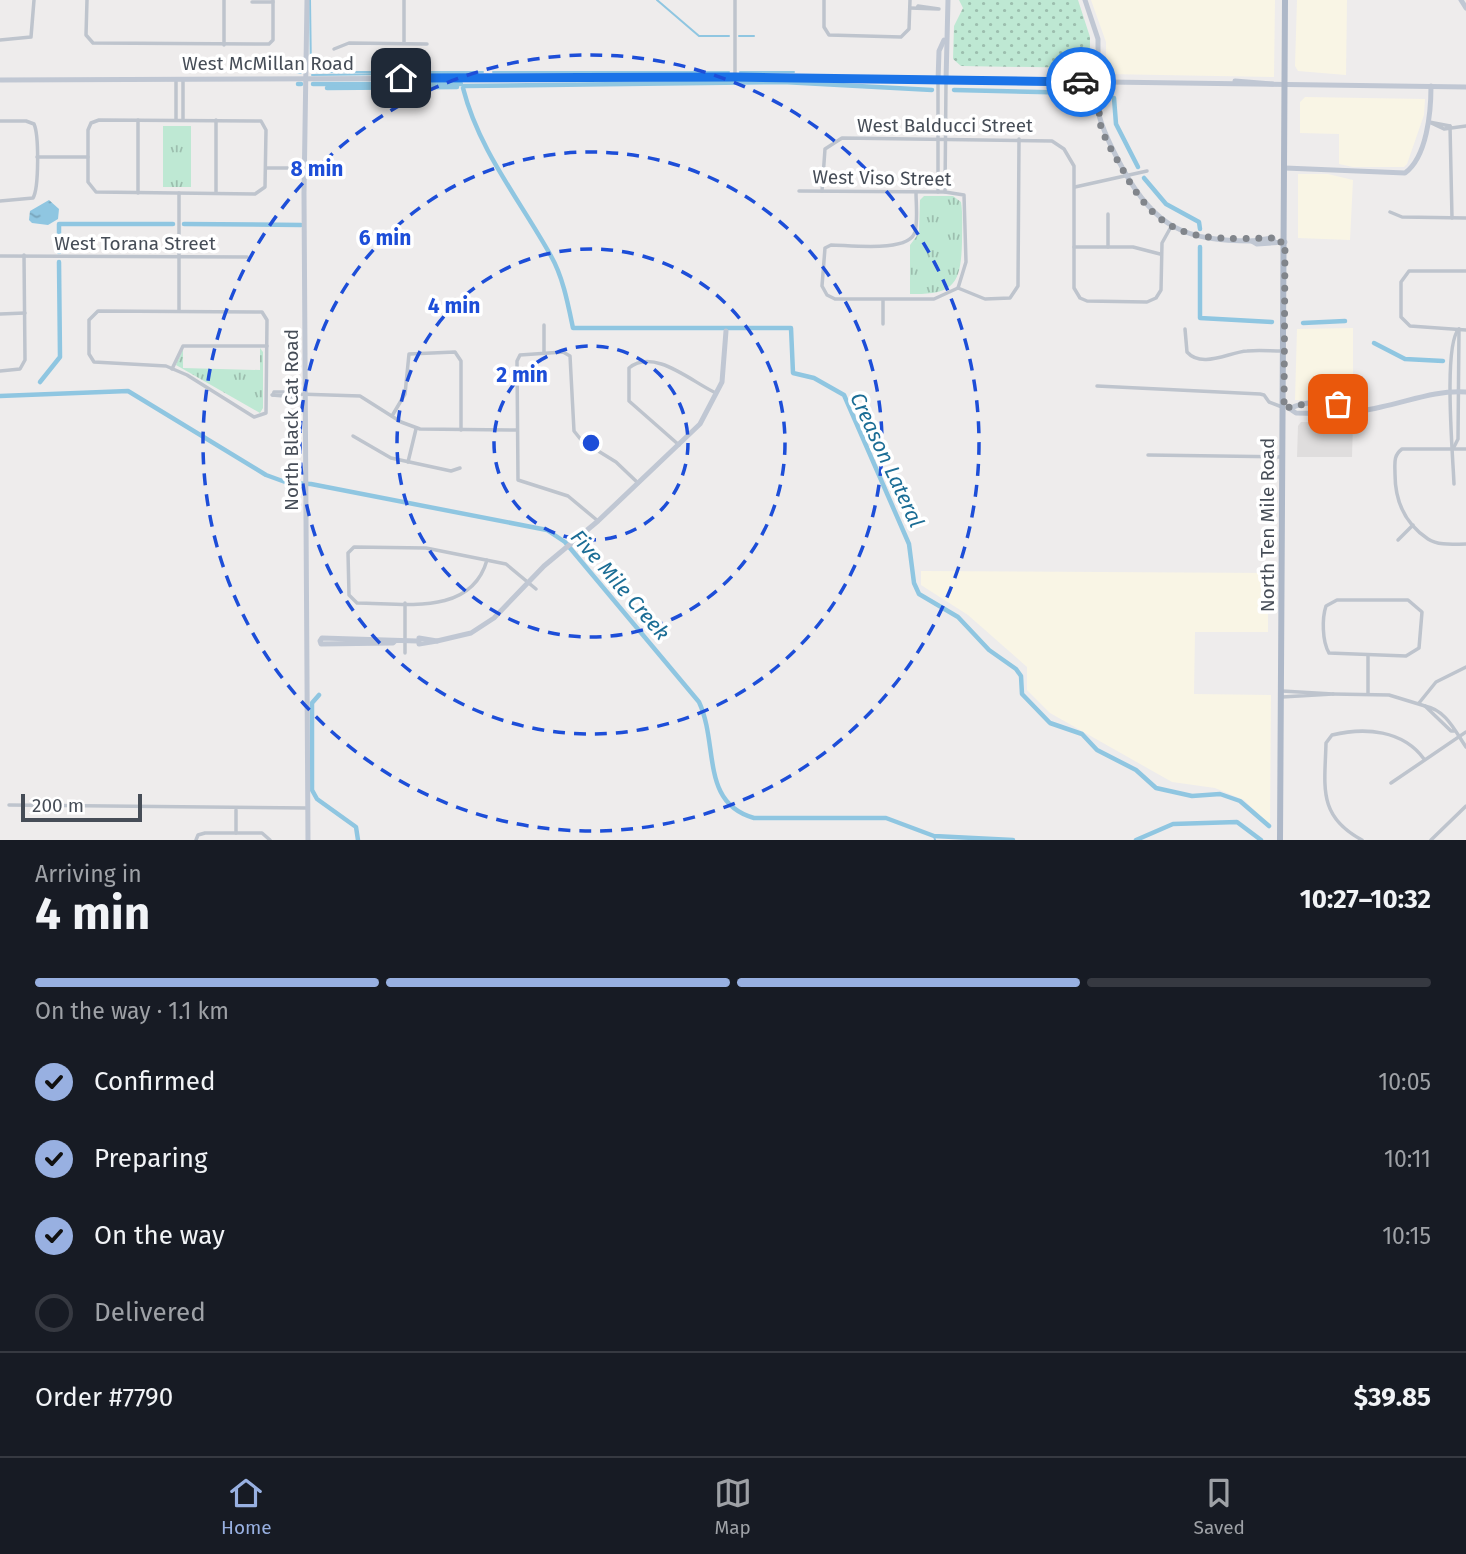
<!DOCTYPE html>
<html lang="en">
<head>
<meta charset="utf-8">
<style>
  body { margin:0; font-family:"Fira Sans",sans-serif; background:#20242c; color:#f1f3f6; height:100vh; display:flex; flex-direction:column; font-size:26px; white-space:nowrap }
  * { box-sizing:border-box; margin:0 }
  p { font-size:23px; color:#9ea1a6 }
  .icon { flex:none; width:38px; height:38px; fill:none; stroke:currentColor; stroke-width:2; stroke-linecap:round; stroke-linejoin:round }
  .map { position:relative; height:840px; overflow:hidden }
  .sheet { display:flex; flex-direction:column; background:#171b24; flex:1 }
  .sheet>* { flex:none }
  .scale { position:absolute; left:21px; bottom:18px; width:121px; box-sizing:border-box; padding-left:7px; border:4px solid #464d57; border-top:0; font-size:19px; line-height:24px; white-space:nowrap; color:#464d57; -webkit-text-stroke:5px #fff; paint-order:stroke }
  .pin { position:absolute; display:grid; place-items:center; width:60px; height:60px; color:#fff; margin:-30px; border-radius:14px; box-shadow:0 4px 10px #0006 }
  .courier { position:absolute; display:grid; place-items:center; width:70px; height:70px; margin:-35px; border:5px solid #1a73e8; border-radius:50%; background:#fff; color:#222; box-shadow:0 2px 9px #0007 }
  .head em { font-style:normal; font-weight:700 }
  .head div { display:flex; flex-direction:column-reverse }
  .head { display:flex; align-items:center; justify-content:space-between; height:119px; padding:0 35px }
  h1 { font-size:46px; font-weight:700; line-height:52px }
  .bar { display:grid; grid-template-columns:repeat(4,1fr); gap:10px 7px; align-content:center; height:84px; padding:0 35px }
  .bar i { height:9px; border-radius:5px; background:#363941 }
  .bar .on { background:#98b0e1 }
  .bar p { grid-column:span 4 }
  .line { display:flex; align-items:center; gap:18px; padding:0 35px; border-top:2px solid #363941 }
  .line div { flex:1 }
  ol { padding:0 35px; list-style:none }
  li { display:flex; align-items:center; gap:21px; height:77px }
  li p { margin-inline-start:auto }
  li .icon { padding:7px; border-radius:50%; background:#98b0e1; color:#111; stroke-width:4 }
  li:last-child { color:#9ea1a6 }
  li i { width:38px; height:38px; border:4px solid #363941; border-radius:50% }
  .tab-bar { display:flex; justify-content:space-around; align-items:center; height:98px; border-top:2px solid #363941; background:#171b24; font-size:19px; color:#9ea1a6 }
  .tab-bar a { display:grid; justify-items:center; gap:4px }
  .tab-bar .on { color:#98b0e1 }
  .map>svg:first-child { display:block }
  .commercial { fill:#f9f5e5 }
  .education { fill:#dfdddd }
  .grass { fill:url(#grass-dots) }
  .park { fill:url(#park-tufts) }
  .water { fill:url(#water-ripples) }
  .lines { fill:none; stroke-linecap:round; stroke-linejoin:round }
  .stream { stroke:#8fc6e1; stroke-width:2 }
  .canal { stroke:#8fc6e1; stroke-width:4.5 }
  .street { stroke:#bec4cd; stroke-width:3.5 }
  .secondary { stroke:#c0c7d3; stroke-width:5 }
  .primary { stroke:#aeb8c8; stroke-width:6 }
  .done { stroke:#81858b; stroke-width:7; stroke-dasharray:0 12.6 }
  .route { stroke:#1a73e8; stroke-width:9 }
  .ring { fill:none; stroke:#1d4ed8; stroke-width:3.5; stroke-dasharray:12 9 }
  .labels { text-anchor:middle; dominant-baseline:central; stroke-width:7; stroke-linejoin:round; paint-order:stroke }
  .street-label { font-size:19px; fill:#464d57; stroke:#fff }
  .water-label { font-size:21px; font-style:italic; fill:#1b6d95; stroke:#fff }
  .centre { fill:#1d4ed8; stroke:#fff; stroke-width:3.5 }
  .ring-label { font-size:21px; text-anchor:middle; font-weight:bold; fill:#1d4ed8; stroke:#fff; stroke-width:7; stroke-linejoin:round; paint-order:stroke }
</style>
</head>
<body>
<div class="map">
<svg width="1466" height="840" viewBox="0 0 1466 840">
  <defs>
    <pattern id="grass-dots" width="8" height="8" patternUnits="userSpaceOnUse" patternTransform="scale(1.75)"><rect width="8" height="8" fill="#bee8d3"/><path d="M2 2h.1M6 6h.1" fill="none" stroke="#9cbeae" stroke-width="1.8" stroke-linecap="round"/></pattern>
    <pattern id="park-tufts" width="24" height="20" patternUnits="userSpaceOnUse" patternTransform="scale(1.75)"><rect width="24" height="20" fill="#bee8d3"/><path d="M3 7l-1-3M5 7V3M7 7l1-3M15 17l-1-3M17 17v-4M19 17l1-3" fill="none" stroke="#9cbeae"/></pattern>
    <pattern id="water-ripples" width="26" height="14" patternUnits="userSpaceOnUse" patternTransform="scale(1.75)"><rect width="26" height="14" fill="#8fc6e1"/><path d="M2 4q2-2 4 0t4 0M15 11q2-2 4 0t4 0" fill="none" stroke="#77a3b9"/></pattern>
  </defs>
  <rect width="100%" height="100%" fill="#eeecec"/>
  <g class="commercial">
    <polygon points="1091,0 1275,0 1274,77 1106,74 1106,42"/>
    <polygon points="1297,0 1347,0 1346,75 1298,71 1295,66"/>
    <polygon points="1305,97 1425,99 1424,115 1407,164 1404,167 1353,167 1339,164 1339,134 1300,133 1300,102"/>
    <polygon points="1298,174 1328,174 1353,180 1350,240 1298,238"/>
    <polygon points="1353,328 1353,401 1295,400 1297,329"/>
    <polygon points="921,571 1268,573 1268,632 1195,632 1194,694 1271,695 1270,825 1244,800 1215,788 1172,782 1050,713 1027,690 1027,667 968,615 921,585"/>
  </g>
  <polygon class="education" points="1301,422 1353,423 1352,457 1297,457 1298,426"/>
  <polygon class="grass" points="959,0 1078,0 1090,37 1090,68 961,66 953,59 954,26 963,8"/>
  <g class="park">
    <rect x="163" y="126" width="28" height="61"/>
    <path d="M924 196H953L961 202C963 215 962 229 962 242 961 285 953 295 910 294V245L919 233 920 200Z"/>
    <polygon points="260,348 263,352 263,408 260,413 176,365 183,349 183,368 260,370"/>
  </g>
  <polygon class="water" points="49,200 59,209 58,219 48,225 32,223 29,220 30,211"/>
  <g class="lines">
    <g class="stream">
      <polyline points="310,0 311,72 483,72"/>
      <polyline points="657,0 699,36 729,36"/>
      <polyline points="739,36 754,36"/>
      <polyline points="291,71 301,73"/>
      <polyline points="493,72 729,72"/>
      <polyline points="740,72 794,72"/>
      <polyline points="312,75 477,73"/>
      <polyline points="934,836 935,840"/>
    </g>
    <g class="canal">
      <polyline points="298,84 301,84"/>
      <polyline points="313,84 461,84"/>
      <polyline points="464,86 783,82 932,90"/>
      <polyline points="327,88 457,87"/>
      <path d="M463 88C479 151 520 200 551 256 563 277 568 304 573 328H791L793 373 814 378 844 395 909 544 914 583 919 594 958 617 989 650 1016 669 1021 676 1022 694 1050 723 1082 734 1097 750 1136 770 1156 788 1192 796 1220 794 1240 801 1269 826"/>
      <polyline points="954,90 1085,93"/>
      <polyline points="1114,98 1116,124 1138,167"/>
      <polyline points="1144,178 1166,204 1199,222 1200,229"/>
      <polyline points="184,224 301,225"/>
      <polyline points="1200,247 1200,318 1272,322"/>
      <polyline points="59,252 59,224 173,224"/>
      <polyline points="1303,323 1345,321"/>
      <polyline points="1374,343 1405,359 1443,361"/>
      <polyline points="40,382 60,357 59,262"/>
      <path d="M0 396 128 391 266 475 288 483 311 484 547 530 565 542 699 702C719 745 700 803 754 818H886L934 836 1013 840"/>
      <polyline points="319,695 312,703 312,790 317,799 356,827 358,840"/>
      <polyline points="1136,840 1173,824 1237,822 1261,840"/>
    </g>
    <g class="street">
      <polyline points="87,0 86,35 93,43 269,44 273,40 273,0"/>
      <polyline points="224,0 224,45"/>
      <polyline points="824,0 824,27 829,35 901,37 909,29 910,0"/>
      <polyline points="252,2 273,2"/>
      <polyline points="910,8 939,9 918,6 917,8"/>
      <polyline points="0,40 31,37 34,0"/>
      <polyline points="404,43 404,0"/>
      <polyline points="334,49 349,43 427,44"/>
      <polyline points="735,77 735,0"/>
      <polyline points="176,79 176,120"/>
      <polyline points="183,80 183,120"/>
      <polygon points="99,120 261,121 266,130 265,187 255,194 96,192 88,182 88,130 91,123"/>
      <path d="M0 121H26L34 124C39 135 39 188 33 198L0 201"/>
      <polyline points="1450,126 1452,218"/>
      <polyline points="1450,126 1429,122 1444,129 1466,126"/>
      <polyline points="37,157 88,157"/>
      <polyline points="266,168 305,168"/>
      <polyline points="1075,187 1147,171"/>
      <polyline points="799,191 945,192 964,195 966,262 958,288"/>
      <polyline points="822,191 825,149 842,138 1052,141 1064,149 1074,166 1074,288 1080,298 1087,301 1147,302 1156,298 1161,290 1162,243 1172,225"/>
      <path d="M916 192C916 204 918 220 915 232 909 253 849 245 831 245L825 248 822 286 827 295 835 299H934L958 288 985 299 1010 298 1018 286 1019 139"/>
      <polyline points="938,192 938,81"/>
      <polyline points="945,192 946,82"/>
      <polyline points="138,193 138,120"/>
      <polyline points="179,193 179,311"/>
      <polyline points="216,193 216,120"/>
      <polyline points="1390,212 1402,217 1466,218"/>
      <polyline points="1108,214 1108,247"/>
      <polyline points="1074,247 1133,247 1160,254"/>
      <polyline points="0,256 247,257"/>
      <polyline points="1466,271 1409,271 1401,282 1401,317 1410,326 1466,330"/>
      <polygon points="98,311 262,312 267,320 266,413 254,417 187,375 166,366 94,362 89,354 89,320"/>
      <polyline points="0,314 25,313"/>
      <polyline points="883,324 883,300"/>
      <path d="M1185 329 1187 352C1202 369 1229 352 1247 351 1259 350 1270 351 1282 351"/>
      <polyline points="544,352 544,325"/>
      <polyline points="172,369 183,346 267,346"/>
      <polyline points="0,371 20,369 25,360 24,255"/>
      <polyline points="1097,386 1260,394 1264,395 1269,402 1282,407"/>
      <polyline points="272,395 296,397 298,394"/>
      <polyline points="273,395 274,392 296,392 298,394 360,396 401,422 420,429 516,430"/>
      <polyline points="392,416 405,394 409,354 455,352 461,361 461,430"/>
      <polyline points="353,436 391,458 451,471 460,468"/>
      <path d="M679 445 629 401V368C654 347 693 383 716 393"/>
      <polyline points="1454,447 1458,439 1459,329"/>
      <path d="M1466 449H1402C1393 456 1395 463 1395 474 1395 501 1404 523 1428 539 1439 546 1454 544 1466 544"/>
      <polyline points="1148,455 1281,457"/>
      <polyline points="408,462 416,429"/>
      <path d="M1454 484C1453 457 1443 344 1459 329"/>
      <polyline points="598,521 568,496 518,480 517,361 520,355 563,352 570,356 574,431 582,441 616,462 638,483"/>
      <polyline points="1398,540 1413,525"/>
      <path d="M487 560C471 617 403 603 357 603L349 595 348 553 354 547 426 548 506 564 536 589"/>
      <path d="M1337 600H1408L1422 612 1419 648 1406 656 1329 653C1322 641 1322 618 1326 606Z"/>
      <polyline points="405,603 405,653"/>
      <polyline points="1333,694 1389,695 1425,706"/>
      <polyline points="1368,694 1368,655"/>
      <polyline points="1282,697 1333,694 1282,691"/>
      <polyline points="1419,703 1436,682 1466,667"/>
      <path d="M1455 731H1451L1425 706C1446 710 1455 731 1466 747"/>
      <polyline points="1391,783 1466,732"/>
      <polyline points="9,805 308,808"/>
      <polyline points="236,833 236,810"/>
      <polyline points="196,840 198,835 205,833 262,833 270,840"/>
      <path d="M1362 840C1317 816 1325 786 1326 743L1332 735C1365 727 1403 730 1424 759"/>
      <polyline points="1431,840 1466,806"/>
    </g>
    <g class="secondary">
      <polyline points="307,0 304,193 308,840"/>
      <polyline points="1085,0 1098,39 1098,91 1094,92 1099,115 1101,92 1098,91"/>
      <polyline points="1461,0 1466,8"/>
      <polyline points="0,80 735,77 1466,87"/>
      <polyline points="938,81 939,51 944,40"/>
      <polyline points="946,81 948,0"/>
      <polyline points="1235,81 1273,84"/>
      <path d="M1099 115C1104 134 1113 151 1123 169 1155 228 1186 241 1252 241"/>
      <path d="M1285 168 1405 173C1427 157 1431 112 1431 86"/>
      <polyline points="1274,242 1273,238 1252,241 1257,244 1285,242"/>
      <path d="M1351 409C1335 402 1305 399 1290 409L1296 413C1324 414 1354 414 1381 407 1410 401 1436 390 1466 392"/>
      <polygon points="419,638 437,641 419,644"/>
      <polyline points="395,641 393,643 321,644 320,641 322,638 417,641"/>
      <polyline points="437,641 471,633 494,618 544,566 598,521 700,424 722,382 726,331"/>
    </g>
    <polyline class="primary" points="1280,840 1285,0"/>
  </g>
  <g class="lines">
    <path class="done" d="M1081 82H1098V91L1101 92C1101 100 1099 111 1099 118 1102 137 1115 155 1124 172 1163 244 1201 239 1273 238L1274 242H1285L1284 409 1296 405 1338 404"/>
    <polyline class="route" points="401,78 735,77 1081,82"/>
  </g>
  <g class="ring">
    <circle cx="591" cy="443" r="97"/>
    <circle cx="591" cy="443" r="194"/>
    <circle cx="591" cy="443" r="291"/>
    <circle cx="591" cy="443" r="388"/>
  </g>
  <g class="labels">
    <g class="street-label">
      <text x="268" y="63">West McMillan Road</text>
      <text x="945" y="125">West Balducci Street</text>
      <text transform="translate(882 178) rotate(1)">West Viso Street</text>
      <text x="135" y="243">West Torana Street</text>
      <text transform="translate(291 420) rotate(-90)">North Black Cat Road</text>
      <text transform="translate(1267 525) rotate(-90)">North Ten Mile Road</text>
    </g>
    <g class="water-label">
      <text transform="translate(887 460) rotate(65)">Creason Lateral</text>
      <text transform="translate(620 585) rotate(49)">Five Mile Creek</text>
    </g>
  </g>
  <circle cx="591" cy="443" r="10" class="centre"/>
  <g class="ring-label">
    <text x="317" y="176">8 min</text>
    <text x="385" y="245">6 min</text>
    <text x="454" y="313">4 min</text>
    <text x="522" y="382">2 min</text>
  </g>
</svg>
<div class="scale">200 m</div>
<div class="pin" style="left:1338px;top:404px;background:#ea580c"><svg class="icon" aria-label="bag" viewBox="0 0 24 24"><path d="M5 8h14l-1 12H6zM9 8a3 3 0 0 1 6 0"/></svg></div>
<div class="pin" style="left:401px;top:78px;background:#1f2937"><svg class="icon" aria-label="home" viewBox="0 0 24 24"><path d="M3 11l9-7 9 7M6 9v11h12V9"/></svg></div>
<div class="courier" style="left:1081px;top:82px"><svg class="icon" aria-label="car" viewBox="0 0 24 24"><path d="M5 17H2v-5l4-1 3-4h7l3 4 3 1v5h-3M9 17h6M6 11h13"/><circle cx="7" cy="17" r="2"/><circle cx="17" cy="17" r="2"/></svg></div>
</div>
<section class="sheet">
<div class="head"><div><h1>4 min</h1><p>Arriving in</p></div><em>10:27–10:32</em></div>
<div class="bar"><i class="on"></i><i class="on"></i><i class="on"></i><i></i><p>On the way · 1.1 km</p></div>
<ol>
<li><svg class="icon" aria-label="check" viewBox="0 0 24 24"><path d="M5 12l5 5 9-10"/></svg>Confirmed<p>10:05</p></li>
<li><svg class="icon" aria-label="check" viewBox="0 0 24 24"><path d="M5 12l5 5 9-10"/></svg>Preparing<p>10:11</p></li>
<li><svg class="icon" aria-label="check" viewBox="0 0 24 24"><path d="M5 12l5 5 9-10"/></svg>On the way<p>10:15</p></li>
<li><i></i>Delivered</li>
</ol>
<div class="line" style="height:91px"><div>Order #7790</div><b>$39.85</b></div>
</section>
<nav class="tab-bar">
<a class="on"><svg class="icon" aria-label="home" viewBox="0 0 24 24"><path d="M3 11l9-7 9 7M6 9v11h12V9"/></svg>Home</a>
<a><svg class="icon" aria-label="map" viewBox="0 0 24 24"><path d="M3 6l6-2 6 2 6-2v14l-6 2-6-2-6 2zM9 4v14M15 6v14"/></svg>Map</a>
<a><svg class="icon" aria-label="saved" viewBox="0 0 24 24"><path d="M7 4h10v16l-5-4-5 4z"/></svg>Saved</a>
</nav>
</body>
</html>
